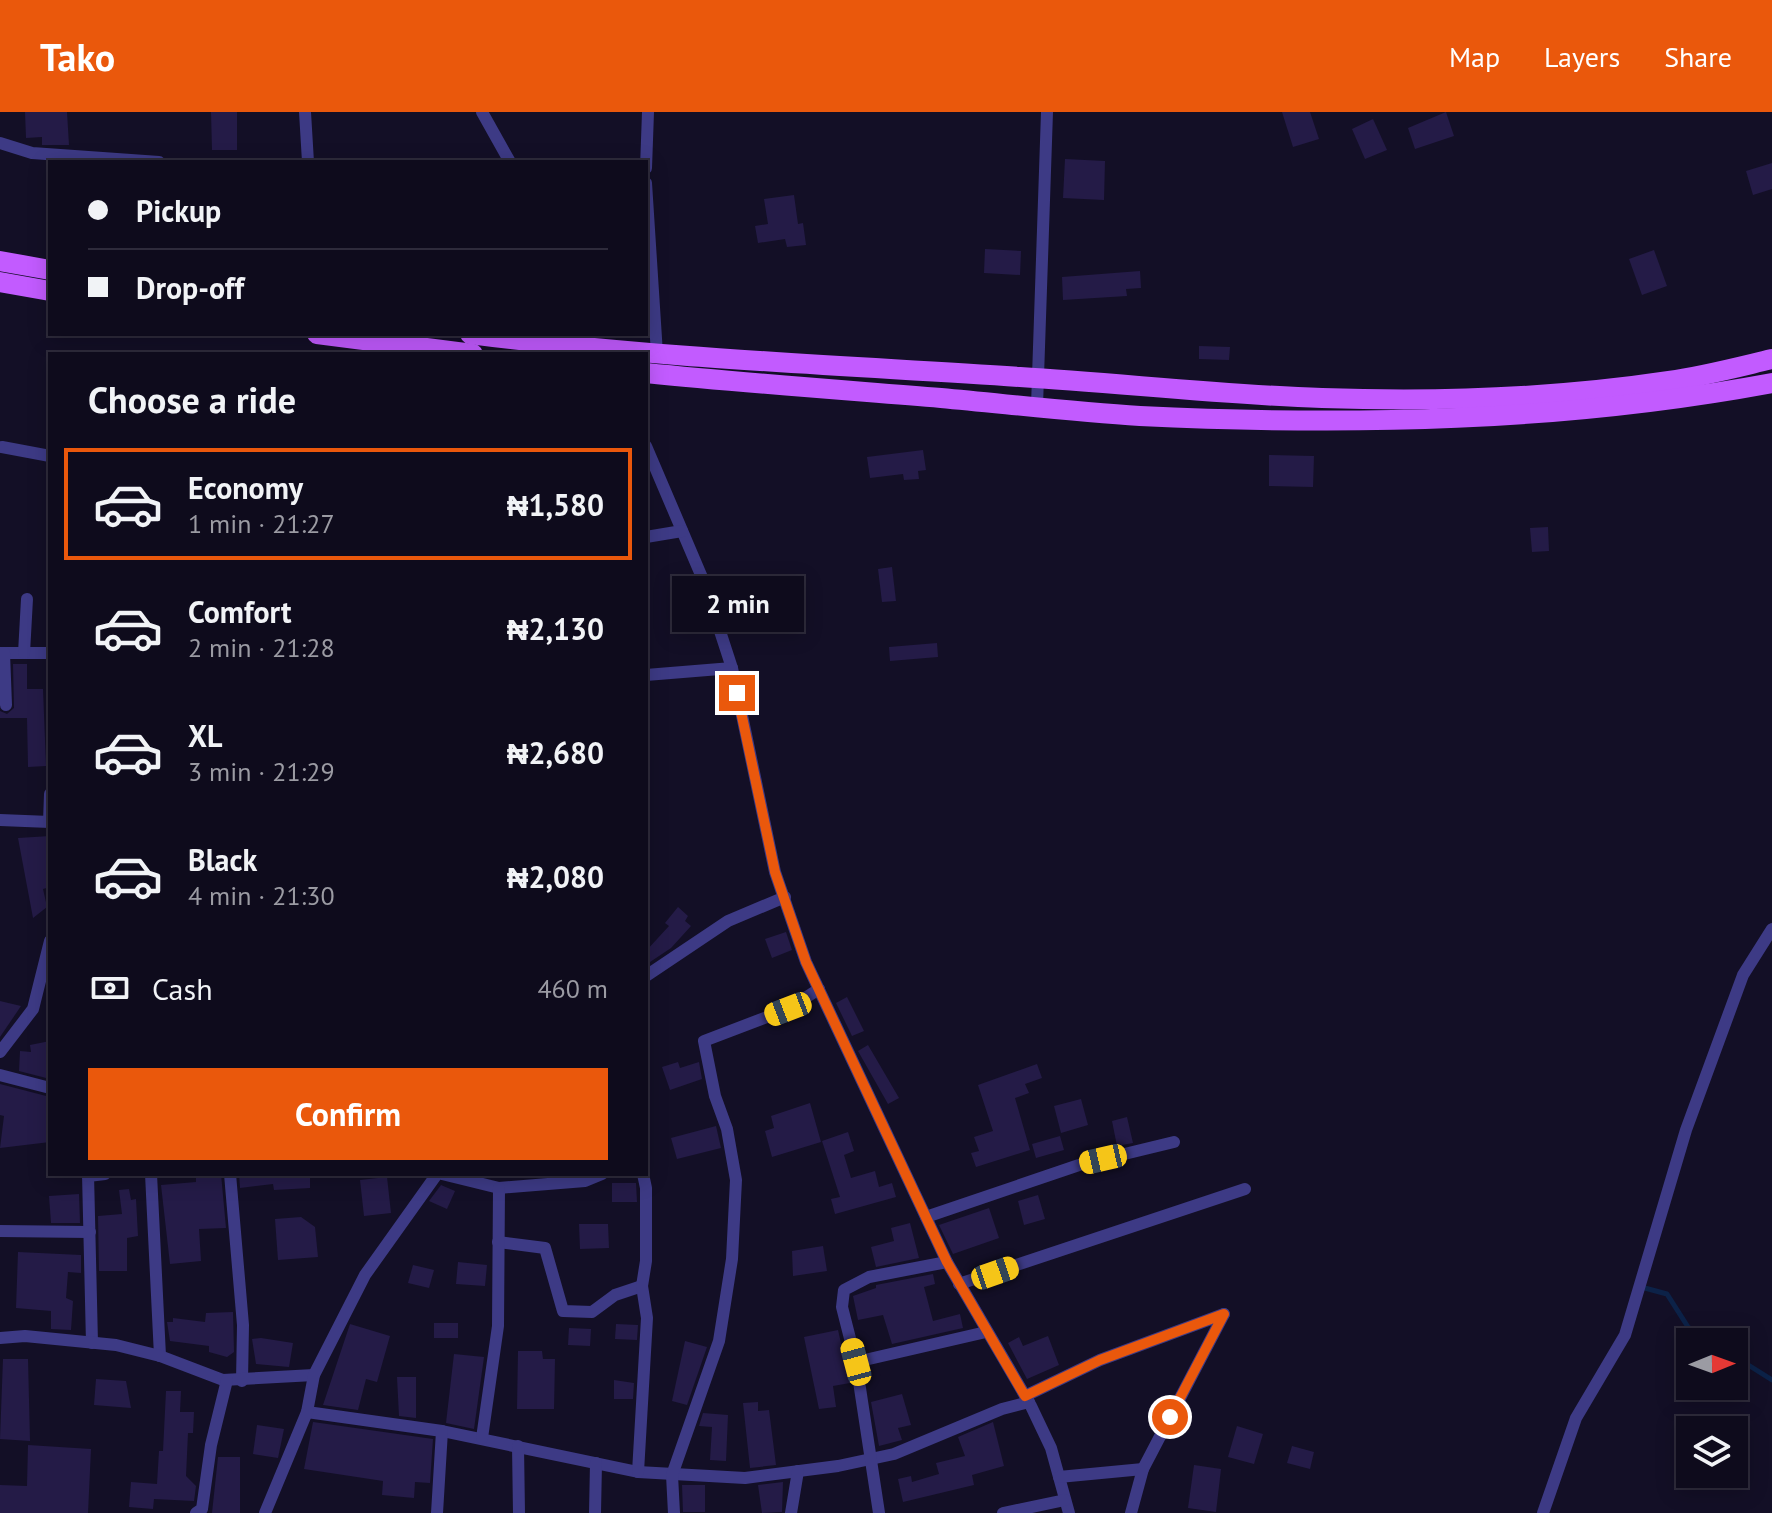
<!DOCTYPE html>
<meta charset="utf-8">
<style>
:root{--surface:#0e0b1c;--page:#1c1929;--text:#f1f3f6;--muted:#9b9ba3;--line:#2e2b3b;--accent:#ea580c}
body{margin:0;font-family:"PT Sans",sans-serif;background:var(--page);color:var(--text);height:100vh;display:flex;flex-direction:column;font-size:30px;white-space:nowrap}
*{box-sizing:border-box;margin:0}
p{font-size:26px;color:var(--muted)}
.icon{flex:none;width:44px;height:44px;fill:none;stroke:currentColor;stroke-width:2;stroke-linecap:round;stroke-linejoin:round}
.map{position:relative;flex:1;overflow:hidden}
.panel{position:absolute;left:48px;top:240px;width:600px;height:824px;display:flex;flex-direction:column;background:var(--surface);border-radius:0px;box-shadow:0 4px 20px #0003,0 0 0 2px var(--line)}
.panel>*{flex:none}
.guide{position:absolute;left:48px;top:48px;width:600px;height:176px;border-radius:0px;box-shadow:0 4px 20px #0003,0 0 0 2px var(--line);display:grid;align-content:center;height:176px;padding:0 40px;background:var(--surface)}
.needle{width:52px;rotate:89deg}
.fabs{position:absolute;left:1676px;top:1216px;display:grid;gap:16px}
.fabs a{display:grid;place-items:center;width:72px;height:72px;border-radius:0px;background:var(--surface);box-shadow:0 4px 20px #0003,0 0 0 2px var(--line);font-size:40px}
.end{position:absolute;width:36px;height:36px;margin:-18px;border:10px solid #ea580c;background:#fff;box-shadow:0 0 0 4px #fff}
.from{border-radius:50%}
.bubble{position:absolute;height:56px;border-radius:0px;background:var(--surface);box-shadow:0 4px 20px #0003,0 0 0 2px var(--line);font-size:26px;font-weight:700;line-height:56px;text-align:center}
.car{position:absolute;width:24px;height:48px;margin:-24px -12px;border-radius:10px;box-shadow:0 0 6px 2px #0007;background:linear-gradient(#f5c518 24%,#345 0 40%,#f5c518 0 76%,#345 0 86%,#f5c518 0)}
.guide b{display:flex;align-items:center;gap:28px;height:76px;font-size:30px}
.guide b+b{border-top:2px solid var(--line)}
.guide i{width:20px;height:20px;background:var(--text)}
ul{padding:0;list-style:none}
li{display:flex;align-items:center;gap:24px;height:112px;margin:0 16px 12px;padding:0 24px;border:4px solid transparent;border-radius:0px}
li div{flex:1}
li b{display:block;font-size:30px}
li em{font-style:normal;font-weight:700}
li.selected{border-color:var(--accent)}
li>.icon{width:72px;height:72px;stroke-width:1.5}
h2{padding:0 40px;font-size:36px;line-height:96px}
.pay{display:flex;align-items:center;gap:20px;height:88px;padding:0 40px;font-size:30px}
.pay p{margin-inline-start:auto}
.cta{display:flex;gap:16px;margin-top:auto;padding:16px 40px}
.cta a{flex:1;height:92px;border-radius:0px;background:var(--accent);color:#fff;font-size:32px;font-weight:700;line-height:92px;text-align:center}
header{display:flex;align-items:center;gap:48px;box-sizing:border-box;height:112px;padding:0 40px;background:var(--accent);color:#fff}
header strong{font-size:38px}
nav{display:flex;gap:44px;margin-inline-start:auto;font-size:28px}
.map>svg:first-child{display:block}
</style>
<header>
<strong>Tako</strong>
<nav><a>Map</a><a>Layers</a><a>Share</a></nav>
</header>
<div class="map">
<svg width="1772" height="1401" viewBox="0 0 1772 1401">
<rect width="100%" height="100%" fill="#130f26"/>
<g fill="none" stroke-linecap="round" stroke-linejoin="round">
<g stroke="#0c2248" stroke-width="5">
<polyline points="1641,1175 1667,1182 1688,1215 1707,1230"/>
<polyline points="1734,1244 1772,1268"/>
</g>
</g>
<g fill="#241b47">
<polygon points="25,0 67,0 69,33 42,33 42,25 26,26"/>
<polygon points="211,0 237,0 237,38 212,38"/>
<polygon points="1282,0 1310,0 1319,27 1293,35"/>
<polygon points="1446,0 1454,24 1415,37 1408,16"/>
<polygon points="1373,7 1387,38 1365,47 1352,17"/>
<polygon points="1065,47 1105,49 1104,88 1063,86"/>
<polygon points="1772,51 1772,77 1753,83 1746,59"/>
<polygon points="794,83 798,112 803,111 806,133 787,135 785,127 758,131 755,114 768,112 764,87"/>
<polygon points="985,137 1021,139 1020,163 984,161"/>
<polygon points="1654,138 1667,174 1642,183 1629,147"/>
<polygon points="1140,159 1141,176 1126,177 1127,184 1063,188 1062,165"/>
<polygon points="1199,234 1230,235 1229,248 1199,247"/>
<polygon points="923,338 926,358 918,359 919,367 904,368 903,362 870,366 867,345"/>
<polygon points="1269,343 1314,344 1313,375 1269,374"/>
<polygon points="1548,415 1549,439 1532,440 1530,416"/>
<polygon points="892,455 896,489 882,490 878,457"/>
<polygon points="937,531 938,545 890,549 889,535"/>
<polygon points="13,552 27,552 27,577 43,577 46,654 28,655 27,606 0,606 0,599 7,602 14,596"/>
<polygon points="50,724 50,775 43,777 47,795 33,806 18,726"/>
<polygon points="678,795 688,804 685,809 691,814 671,836 647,852 646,839 669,814 665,811"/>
<polygon points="786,820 792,838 772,846 765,827"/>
<polygon points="847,885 864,919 852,924 836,891"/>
<polygon points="0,889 21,894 0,925"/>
<polygon points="50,929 50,967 19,959 20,939 31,940 30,933"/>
<polygon points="868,933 899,986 888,992 858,939"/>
<polygon points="678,950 680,956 699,950 702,967 670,978 662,955"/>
<polygon points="1037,952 1042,966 1025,972 1029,981 1015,986 1030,1038 976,1055 971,1041 979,1039 974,1025 993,1019 978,973"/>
<polygon points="0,972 50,985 50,1030 0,1036 4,1004 0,1003"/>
<polygon points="1081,987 1088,1013 1061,1021 1054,994"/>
<polygon points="810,991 821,1030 772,1045 765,1019 774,1016 771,1004"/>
<polygon points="1127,1005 1133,1031 1117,1034 1112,1009"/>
<polygon points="716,1014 721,1036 677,1047 671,1026"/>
<polygon points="848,1020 854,1039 844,1043 851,1066 875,1059 879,1075 892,1071 896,1085 835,1102 831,1087 840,1085 822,1029"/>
<polygon points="1060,1024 1064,1038 1036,1046 1032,1032"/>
<polygon points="196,1062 221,1062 226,1116 199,1117 201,1149 170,1152 161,1073 196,1070"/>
<polygon points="239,1062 310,1062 310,1076 274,1078 273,1072 240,1076"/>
<polygon points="387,1065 391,1101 364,1104 360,1068"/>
<polygon points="612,1071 636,1071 637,1090 612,1090"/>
<polygon points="441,1073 455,1079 447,1097 429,1089"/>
<polygon points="129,1077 131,1088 136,1087 138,1124 127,1126 127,1159 99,1159 98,1104 122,1102 119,1078"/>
<polygon points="79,1082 80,1111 51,1111 49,1084"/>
<polygon points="1038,1083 1045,1107 1024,1113 1018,1089"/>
<polygon points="989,1096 999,1126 953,1142 939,1113"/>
<polygon points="301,1105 315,1115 318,1145 278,1148 275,1107"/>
<polygon points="910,1111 919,1146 876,1155 871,1135 894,1129 891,1116"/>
<polygon points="579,1112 608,1112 609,1136 580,1137"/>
<polygon points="823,1134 827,1159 793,1164 792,1139"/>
<polygon points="18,1140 81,1143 81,1161 68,1160 66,1186 73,1189 71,1218 51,1217 51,1199 16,1196"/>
<polygon points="458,1150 487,1153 485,1174 456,1172"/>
<polygon points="413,1153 434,1158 429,1176 408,1171"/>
<polygon points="933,1162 935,1172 924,1175 933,1209 960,1202 963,1216 892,1232 883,1203 858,1208 853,1184 876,1176 876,1173"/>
<polygon points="233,1200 234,1240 227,1245 209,1240 209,1234 170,1229 167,1210 173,1210 173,1206 205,1210 206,1201"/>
<rect x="434" y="1211" width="24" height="15"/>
<polygon points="350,1212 390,1224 377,1270 366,1267 358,1298 323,1293"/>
<polygon points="616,1212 638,1213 637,1228 615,1227"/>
<polygon points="569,1216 591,1217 590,1234 568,1233"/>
<polygon points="838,1218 850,1271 833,1274 836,1295 819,1297 804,1225"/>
<polygon points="1048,1224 1059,1253 1027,1267 1008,1231 1019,1225 1023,1234"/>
<polygon points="261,1226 293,1231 289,1255 256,1252 252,1227"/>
<polygon points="685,1229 707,1235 687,1293 672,1289"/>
<polygon points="518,1239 542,1239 543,1247 555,1247 554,1297 517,1297"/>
<polygon points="454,1242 484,1245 474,1317 446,1311"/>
<polygon points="3,1247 28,1247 30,1329 0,1327"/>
<polygon points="397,1265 416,1265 416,1306 399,1304"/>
<polygon points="96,1267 126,1269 131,1296 94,1293"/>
<polygon points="614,1268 634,1271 633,1287 614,1287"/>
<polygon points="166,1279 181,1279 180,1300 194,1300 193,1321 188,1321 186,1364 196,1374 194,1389 154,1387 153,1397 129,1395 131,1370 157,1372 159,1339 163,1339"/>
<polygon points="902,1282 911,1313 898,1316 902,1328 879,1334 871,1290"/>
<polygon points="758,1290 758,1299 769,1298 776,1353 750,1356 743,1291"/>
<polygon points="703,1301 728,1303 726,1349 710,1348 712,1315 699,1314"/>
<polygon points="313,1310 433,1327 430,1371 415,1370 414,1386 382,1383 383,1369 304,1357"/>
<polygon points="993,1310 1004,1354 972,1363 974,1373 903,1390 898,1367 911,1364 912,1370 939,1362 936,1351 965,1344 958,1325"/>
<polygon points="257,1313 284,1317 278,1346 253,1342"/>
<polygon points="1237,1314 1263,1322 1254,1352 1228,1345"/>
<polygon points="28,1333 91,1337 88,1401 0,1401 0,1373 27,1374"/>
<polygon points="1292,1334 1314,1340 1310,1357 1287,1351"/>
<polygon points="218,1345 240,1345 240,1401 212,1401"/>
<polygon points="1194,1353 1221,1357 1216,1400 1188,1396"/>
<polygon points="783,1370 782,1400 762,1401 758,1373"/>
<polygon points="682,1373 705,1373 705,1400 683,1400"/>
</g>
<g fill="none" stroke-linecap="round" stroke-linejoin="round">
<g stroke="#3d3a85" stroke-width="12">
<polyline points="305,0 308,50"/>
<polyline points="482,0 510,50"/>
<polyline points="0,31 32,41 159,50"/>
<polyline points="646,56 648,0"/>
<polyline points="646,71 657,242"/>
<polyline points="1037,294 1047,0"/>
<polyline points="646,334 704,470 732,556 775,760 806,850 947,1150 1031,1294 1051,1336 1069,1401"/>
<polyline points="2,335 50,344"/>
<polyline points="646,425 682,419"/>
<polyline points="0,541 50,541"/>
<polyline points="4,541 6,593"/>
<polyline points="24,541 27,487"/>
<polyline points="646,563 732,556"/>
<polyline points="0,708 50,710"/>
<polyline points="49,710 50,682"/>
<polyline points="646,864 728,809 785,785"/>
<polyline points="0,940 33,897 50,829"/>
<polyline points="0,963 50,976"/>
<polyline points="88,1062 92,1231"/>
<polyline points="151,1062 160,1244"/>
<polyline points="230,1062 243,1213 242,1269"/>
<polyline points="442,1062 499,1076 585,1069 602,1062"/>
<polyline points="88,1064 105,1062"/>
<polyline points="926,1105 1079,1053 1174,1030"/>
<polyline points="0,1119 90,1120"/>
<polyline points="498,1130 545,1136 563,1199 592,1200 615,1183 642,1174"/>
<polyline points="959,1172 1245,1077"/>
<polyline points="0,1226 25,1224 116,1233 160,1244 223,1268 314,1263"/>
<polyline points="856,1250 986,1220"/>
<polyline points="1025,1284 1100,1248 1224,1202"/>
<polyline points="307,1300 442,1319 638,1360 745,1366 838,1354 894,1342 1002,1297 1029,1290"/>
<polyline points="482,1326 498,1214 499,1076"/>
<polyline points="518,1334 519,1401"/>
<polyline points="638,1360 647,1206 642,1174 646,1149 646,1076 643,1062"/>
<polyline points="1059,1365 1143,1357"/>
<polyline points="196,1401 202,1397 211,1333 227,1268"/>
<polyline points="265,1401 307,1300 314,1263 365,1163 437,1062"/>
<polyline points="437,1401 442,1319"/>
<polyline points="595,1401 596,1351"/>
<polyline points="674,1401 672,1363 719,1229 732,1147 736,1068 727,1017 715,984 704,929 788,897 819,877"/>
<polyline points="791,1401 798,1359"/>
<polyline points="879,1401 856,1250 842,1195 844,1178 869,1165 947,1150"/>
<polyline points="1003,1401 1065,1388"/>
<polyline points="1131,1401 1143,1357 1224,1202"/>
<polyline points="1543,1401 1576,1306 1625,1223 1686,1018 1743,863 1772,817"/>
</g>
<g stroke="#c25bff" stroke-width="20">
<polyline points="0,149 50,158"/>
<polyline points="0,170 50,179"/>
<polyline points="317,222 473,242"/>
<path d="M470,222C653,246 837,253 1020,265C1121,271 1221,283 1322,286C1436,290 1556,286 1669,269C1704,264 1738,255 1772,247"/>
<path d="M646,261C744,271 843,278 941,286C1007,292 1074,300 1140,304C1351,314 1563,310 1772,271"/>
</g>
</g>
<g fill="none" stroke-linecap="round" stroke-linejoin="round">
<polyline stroke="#ea580c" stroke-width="10" points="737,581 775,760 806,850 947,1150 1025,1284 1100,1248 1224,1202 1170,1305"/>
</g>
</svg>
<div class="fabs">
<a><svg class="needle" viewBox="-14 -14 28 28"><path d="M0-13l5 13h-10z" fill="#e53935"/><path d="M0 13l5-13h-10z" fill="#9b9ba3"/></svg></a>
<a><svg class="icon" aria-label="layers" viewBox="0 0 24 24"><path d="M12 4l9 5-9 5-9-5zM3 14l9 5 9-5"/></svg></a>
</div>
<i class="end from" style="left:1170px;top:1305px"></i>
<i class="end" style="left:737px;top:581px"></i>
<div class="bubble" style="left:672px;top:464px;width:132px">2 min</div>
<i class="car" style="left:788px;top:897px;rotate:249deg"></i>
<i class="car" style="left:1103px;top:1047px;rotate:257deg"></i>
<i class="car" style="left:995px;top:1161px;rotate:71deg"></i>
<i class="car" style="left:856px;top:1250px;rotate:345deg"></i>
<div class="guide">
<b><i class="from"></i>Pickup</b>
<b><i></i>Drop-off</b>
</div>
<section class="panel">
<h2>Choose a ride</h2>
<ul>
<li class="selected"><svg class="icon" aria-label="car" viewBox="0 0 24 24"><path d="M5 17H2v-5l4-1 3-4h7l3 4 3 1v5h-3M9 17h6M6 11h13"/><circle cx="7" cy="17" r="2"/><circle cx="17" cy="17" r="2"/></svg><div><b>Economy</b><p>1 min · 21:27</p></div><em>₦1,580</em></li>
<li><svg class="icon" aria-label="car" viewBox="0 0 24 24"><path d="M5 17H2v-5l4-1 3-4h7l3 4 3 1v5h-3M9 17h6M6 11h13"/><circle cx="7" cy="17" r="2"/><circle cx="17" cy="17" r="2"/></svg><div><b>Comfort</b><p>2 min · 21:28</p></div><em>₦2,130</em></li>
<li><svg class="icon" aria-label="car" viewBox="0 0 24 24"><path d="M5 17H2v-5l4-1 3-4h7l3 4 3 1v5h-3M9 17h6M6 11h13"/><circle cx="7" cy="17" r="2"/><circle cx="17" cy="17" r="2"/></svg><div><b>XL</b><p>3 min · 21:29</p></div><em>₦2,680</em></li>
<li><svg class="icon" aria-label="car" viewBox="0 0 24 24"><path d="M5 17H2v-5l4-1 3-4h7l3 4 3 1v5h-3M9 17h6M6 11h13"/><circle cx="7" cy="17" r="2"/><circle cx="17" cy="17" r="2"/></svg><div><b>Black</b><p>4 min · 21:30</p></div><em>₦2,080</em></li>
</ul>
<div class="pay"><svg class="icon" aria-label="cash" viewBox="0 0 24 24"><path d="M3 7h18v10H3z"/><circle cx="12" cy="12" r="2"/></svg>Cash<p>460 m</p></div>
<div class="cta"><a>Confirm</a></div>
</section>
</div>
